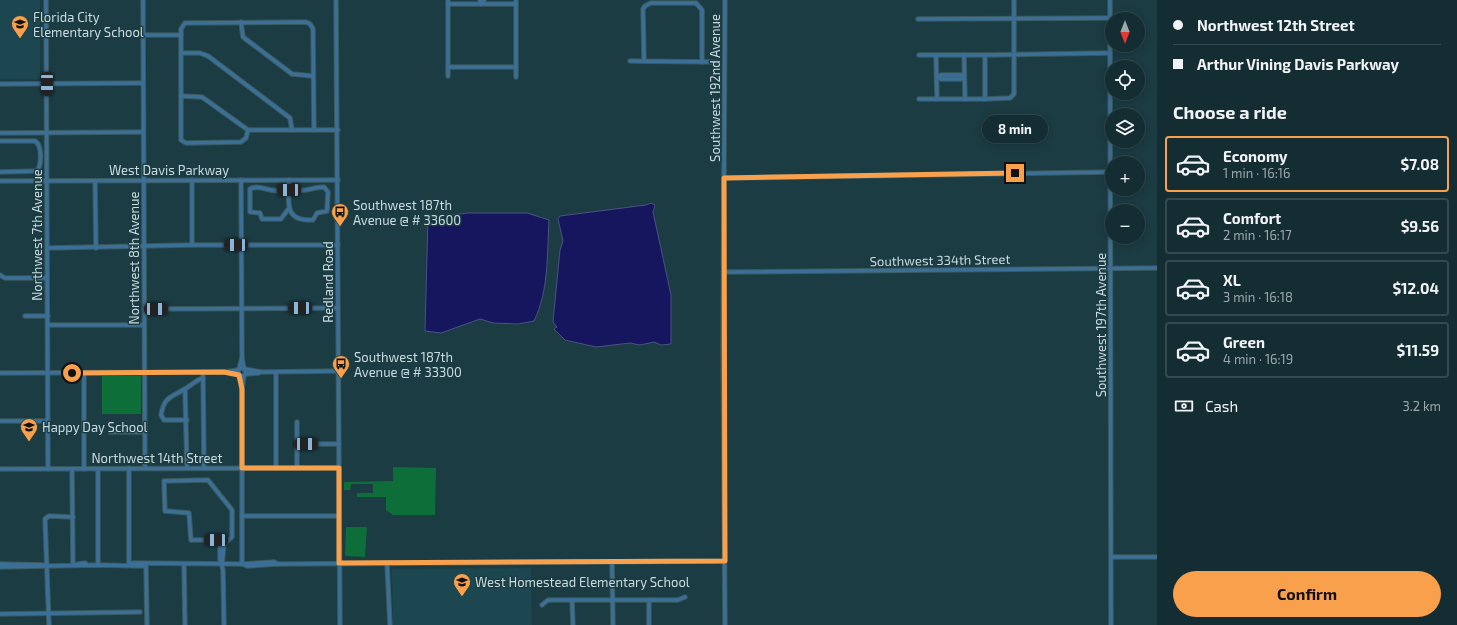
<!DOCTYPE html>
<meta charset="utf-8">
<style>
:root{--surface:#142d32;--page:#1d353a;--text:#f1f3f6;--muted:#9da8ac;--line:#33494d;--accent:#f8a04b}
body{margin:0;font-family:"Exo 2",sans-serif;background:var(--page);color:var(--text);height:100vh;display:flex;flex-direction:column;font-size:15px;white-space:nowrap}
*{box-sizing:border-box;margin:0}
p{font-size:13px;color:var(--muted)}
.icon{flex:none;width:22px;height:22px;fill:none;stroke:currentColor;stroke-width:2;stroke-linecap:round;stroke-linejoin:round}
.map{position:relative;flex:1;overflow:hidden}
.panel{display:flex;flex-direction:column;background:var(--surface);width:300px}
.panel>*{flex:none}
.banner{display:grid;align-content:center;height:88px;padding:0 16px;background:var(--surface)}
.needle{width:26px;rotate:180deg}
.controls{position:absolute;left:1105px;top:12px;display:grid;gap:8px}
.controls a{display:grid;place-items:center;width:40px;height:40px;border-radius:50%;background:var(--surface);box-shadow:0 2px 10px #0003,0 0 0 1px var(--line);font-size:20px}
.end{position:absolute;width:18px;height:18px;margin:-9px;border:5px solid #f8a04b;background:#111;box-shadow:0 0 0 2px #111}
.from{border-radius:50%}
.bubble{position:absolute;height:28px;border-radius:14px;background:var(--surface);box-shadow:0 2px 10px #0003,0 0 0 1px var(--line);font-size:13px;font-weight:700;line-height:28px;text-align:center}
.car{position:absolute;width:12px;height:24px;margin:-12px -6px;border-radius:5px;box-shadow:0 0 3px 1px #0007;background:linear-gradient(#222 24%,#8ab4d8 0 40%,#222 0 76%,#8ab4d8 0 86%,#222 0)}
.banner b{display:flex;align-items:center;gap:14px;height:38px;font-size:15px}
.banner b+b{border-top:1px solid var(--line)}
.banner i{width:10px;height:10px;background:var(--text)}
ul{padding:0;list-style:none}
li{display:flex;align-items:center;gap:12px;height:56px;margin:0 8px 6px;padding:0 8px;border:2px solid var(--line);border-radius:4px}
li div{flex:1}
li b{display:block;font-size:15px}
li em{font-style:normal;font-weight:700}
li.selected{border-color:var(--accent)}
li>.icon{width:36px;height:36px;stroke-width:1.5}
h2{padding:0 16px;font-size:18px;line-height:48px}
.pay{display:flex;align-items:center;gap:10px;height:44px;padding:0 16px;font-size:15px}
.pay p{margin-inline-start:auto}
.button{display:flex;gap:8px;margin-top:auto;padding:8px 16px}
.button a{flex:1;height:46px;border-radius:24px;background:var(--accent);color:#111;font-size:16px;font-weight:700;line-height:46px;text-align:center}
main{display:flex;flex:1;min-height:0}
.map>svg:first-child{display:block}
</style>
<main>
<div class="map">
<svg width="1157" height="625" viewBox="0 0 1157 625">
<rect width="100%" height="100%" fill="#1b3c43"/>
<g fill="#1c4750">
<rect x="0" y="0" width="40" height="79"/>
<polygon points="531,568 532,625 393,625 392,569"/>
</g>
<g fill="#0e6e39">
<rect x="102" y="376" width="39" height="38"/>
<polygon points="393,467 436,468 435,515 393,515 386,510 386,497 357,497 357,493 373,493 373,484 351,484 350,490 344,490 344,482 393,481"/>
<polygon points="346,527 367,527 365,557 345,556"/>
</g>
<g fill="#16165e" stroke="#4c5185">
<polygon points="651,203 655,205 653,212 671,295 671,344 661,345 654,342 640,345 630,343 596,347 565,340 554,329 557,327 553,322 560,250 563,241 558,219 560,216 646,205"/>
<path d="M468,213H527L549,220C547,254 549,290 534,321L518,324L493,323L480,319L441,333L425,331L428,218Z"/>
</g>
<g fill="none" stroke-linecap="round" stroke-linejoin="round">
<defs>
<g id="minor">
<polyline points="46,0 48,469"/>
<polyline points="143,0 145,468"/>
<polyline points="336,0 340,625"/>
<polyline points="448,0 448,76"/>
<polyline points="480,0 481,4 484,0"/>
<polyline points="725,0 723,347 725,625"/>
<polyline points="1110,0 1111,625"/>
<polyline points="448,4 516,4"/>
<polyline points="918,19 1110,18"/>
<polyline points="241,22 243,37 292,74 313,76"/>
<polyline points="143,35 181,35"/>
<polyline points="181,53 200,53 208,56 290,118 292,130"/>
<polyline points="919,55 985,55 985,99 919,99"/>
<polyline points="936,55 937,99"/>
<polyline points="964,55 965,99"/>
<polyline points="985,55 1110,53"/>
<polyline points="630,61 716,62"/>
<polyline points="644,61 643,9 645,6 651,3 696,3 702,10 702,62"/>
<polyline points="448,67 516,67"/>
<polyline points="516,77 516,0"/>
<polyline points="938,77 941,75 962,75 963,77"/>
<polyline points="939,77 941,79 961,79 964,77"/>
<polyline points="0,84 143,83"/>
<polyline points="181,96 202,97 248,130 338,130"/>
<polyline points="985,99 1010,98 1014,94 1014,0"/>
<polyline points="248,130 246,138 241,142 186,143 181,140 181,29 185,23 306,22 310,24 313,29 314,130"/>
<polyline points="0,133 143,132"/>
<path d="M0,141H35C42,145 42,164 37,171L0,172"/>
<polyline points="724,178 1111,172"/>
<polyline points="192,180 192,245"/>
<polyline points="241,180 242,358 244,369"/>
<path d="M289,180C289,203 283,221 313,220L317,213L327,211L328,192L324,187C317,187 312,189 306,190C296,191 281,192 271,190C264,189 257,185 250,189V212L260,213L262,219H281L289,208"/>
<polyline points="0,181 338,180"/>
<polyline points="95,181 96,248"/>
<polyline points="47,248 192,245 338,245"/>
<path d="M724,272C868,272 1012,269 1157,268"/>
<polyline points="0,275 5,278 47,278"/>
<polyline points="144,309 338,308"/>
<polyline points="25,316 48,316"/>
<polyline points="48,325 143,325"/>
<circle cx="242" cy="372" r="4"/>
<polyline points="239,369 242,358"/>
<polyline points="244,369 262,372 339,371"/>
<polyline points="203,372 204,467"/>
<polyline points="225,372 238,370"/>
<polyline points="276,372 276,467"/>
<polyline points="0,373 224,372 239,375"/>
<polyline points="84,373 84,469"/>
<polyline points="245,374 259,373"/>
<polyline points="239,375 242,389 242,564"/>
<polyline points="185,389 187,468"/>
<polyline points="242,389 244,375"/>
<path d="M187,420H164L161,415C164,397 171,397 185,389C192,385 196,380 203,378"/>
<polyline points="0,421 48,421"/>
<polyline points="297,422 297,468"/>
<polyline points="110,432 145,432"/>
<polyline points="306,444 339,444"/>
<polyline points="129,468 129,565"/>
<polyline points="0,469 339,468"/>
<polyline points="72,469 73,565"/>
<polyline points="98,469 98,565"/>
<polygon points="208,480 232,510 232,537 224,544 216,540 191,540 189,513 165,511 164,481"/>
<polyline points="242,516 339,516"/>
<polyline points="220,543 220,559 223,570 224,625"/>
<polyline points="1112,557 1157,557"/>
<polyline points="612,562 613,625"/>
<polyline points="387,563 390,625"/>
<polyline points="0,564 47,565"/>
<polyline points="184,564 185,625"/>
<polyline points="222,564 224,544"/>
<polyline points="243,564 274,562 278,564"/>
<polyline points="73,565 85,563 87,565"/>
<polyline points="129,565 133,563 242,564 247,566 278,564 725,561"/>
<polyline points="146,565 147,625"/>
<polyline points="0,567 98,565 142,566 146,565"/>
<polyline points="572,600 573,625"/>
<polyline points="542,605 548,600 678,600 685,597"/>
<polyline points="0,614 140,612"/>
<polyline points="49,625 45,519 49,516 73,517"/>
<polyline points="649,625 649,600"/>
</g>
</defs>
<use href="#minor" stroke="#3a595f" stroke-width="5.5"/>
<use href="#minor" stroke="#3c6f96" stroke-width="3.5"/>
</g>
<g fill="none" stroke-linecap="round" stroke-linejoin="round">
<polyline stroke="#f8a04b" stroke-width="5" points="72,373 224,372 239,375 242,389 242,468 339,468 339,563 725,561 724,178 1015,173"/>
</g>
<defs>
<symbol id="school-pin" viewBox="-11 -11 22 30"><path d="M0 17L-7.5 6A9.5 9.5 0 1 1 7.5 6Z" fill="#f8a04b" stroke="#1b3c43"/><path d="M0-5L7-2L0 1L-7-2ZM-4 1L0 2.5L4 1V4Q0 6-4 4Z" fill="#111"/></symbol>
<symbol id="bus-pin" viewBox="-11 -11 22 30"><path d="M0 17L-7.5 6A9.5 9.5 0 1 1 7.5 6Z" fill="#f8a04b" stroke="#1b3c43"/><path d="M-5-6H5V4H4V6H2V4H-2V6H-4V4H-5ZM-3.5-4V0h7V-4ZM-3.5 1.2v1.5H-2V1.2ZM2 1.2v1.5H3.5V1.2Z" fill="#111"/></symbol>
</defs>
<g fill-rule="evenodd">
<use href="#school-pin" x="10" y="14" width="20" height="27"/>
<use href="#bus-pin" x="330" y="202" width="20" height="27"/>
<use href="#bus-pin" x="331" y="354" width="20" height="27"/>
<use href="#school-pin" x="19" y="417" width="20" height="27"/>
<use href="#school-pin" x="452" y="572" width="20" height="27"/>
</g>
<g text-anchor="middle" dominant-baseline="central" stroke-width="3" stroke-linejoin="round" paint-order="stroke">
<g font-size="13" fill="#cadbe0" stroke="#1b3c43" text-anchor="start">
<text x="33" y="17">Florida City<tspan x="33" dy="15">Elementary School</tspan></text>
<text x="353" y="205">Southwest 187th<tspan x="353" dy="15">Avenue @ # 33600</tspan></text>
<text x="354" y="357">Southwest 187th<tspan x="354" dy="15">Avenue @ # 33300</tspan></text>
<text x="42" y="427">Happy Day School</text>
<text x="475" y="582">West Homestead Elementary School</text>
</g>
<g font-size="13" fill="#cadbe0" stroke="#1b3c43">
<text transform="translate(715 88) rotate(-90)">Southwest 192nd Avenue</text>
<text x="169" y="170">West Davis Parkway</text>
<text transform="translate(37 235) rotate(-90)">Northwest 7th Avenue</text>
<text transform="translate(134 258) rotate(-90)">Northwest 8th Avenue</text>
<text transform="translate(940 260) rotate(-1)">Southwest 334th Street</text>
<text transform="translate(328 282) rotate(-90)">Redland Road</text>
<text transform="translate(1101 325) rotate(-90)">Southwest 197th Avenue</text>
<text x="157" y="458">Northwest 14th Street</text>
</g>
</g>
</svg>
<div class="controls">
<a><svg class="needle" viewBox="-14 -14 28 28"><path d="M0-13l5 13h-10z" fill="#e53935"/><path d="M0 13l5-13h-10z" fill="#9da8ac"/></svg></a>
<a><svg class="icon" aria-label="locate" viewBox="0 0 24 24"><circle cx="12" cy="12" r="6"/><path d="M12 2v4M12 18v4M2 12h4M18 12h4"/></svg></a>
<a><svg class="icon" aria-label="layers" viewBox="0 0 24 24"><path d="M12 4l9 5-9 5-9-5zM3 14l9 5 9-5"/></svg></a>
<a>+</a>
<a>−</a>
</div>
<i class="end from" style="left:72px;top:373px"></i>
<i class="end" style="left:1015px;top:173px"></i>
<div class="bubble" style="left:982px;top:115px;width:66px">8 min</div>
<i class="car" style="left:47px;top:84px;rotate:180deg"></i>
<i class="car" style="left:289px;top:190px;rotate:269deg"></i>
<i class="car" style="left:236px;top:245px;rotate:270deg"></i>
<i class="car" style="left:300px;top:308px;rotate:270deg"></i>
<i class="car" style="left:156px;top:309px;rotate:90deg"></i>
<i class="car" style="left:306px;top:444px;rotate:89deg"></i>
<i class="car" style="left:216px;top:540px;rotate:271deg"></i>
</div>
<section class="panel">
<div class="banner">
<b><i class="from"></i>Northwest 12th Street</b>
<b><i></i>Arthur Vining Davis Parkway</b>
</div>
<h2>Choose a ride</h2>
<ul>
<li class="selected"><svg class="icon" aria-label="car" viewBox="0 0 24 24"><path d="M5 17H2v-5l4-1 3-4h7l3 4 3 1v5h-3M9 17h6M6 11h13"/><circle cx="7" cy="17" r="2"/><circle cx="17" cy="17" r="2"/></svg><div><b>Economy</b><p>1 min · 16:16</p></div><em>$7.08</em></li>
<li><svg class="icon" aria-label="car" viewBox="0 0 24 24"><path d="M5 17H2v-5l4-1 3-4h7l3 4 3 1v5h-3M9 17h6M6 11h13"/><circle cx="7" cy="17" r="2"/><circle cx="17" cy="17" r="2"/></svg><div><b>Comfort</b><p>2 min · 16:17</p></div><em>$9.56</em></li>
<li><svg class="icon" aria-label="car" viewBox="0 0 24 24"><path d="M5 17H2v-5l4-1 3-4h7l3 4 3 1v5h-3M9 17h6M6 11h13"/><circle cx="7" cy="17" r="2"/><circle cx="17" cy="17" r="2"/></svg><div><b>XL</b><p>3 min · 16:18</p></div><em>$12.04</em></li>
<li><svg class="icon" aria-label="car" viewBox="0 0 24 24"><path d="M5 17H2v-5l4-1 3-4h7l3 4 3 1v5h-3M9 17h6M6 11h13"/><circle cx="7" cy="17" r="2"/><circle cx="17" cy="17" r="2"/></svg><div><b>Green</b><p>4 min · 16:19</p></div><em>$11.59</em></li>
</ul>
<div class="pay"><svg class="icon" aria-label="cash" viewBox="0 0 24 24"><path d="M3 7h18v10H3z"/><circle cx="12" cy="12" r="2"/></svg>Cash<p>3.2 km</p></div>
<div class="button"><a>Confirm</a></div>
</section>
</main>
